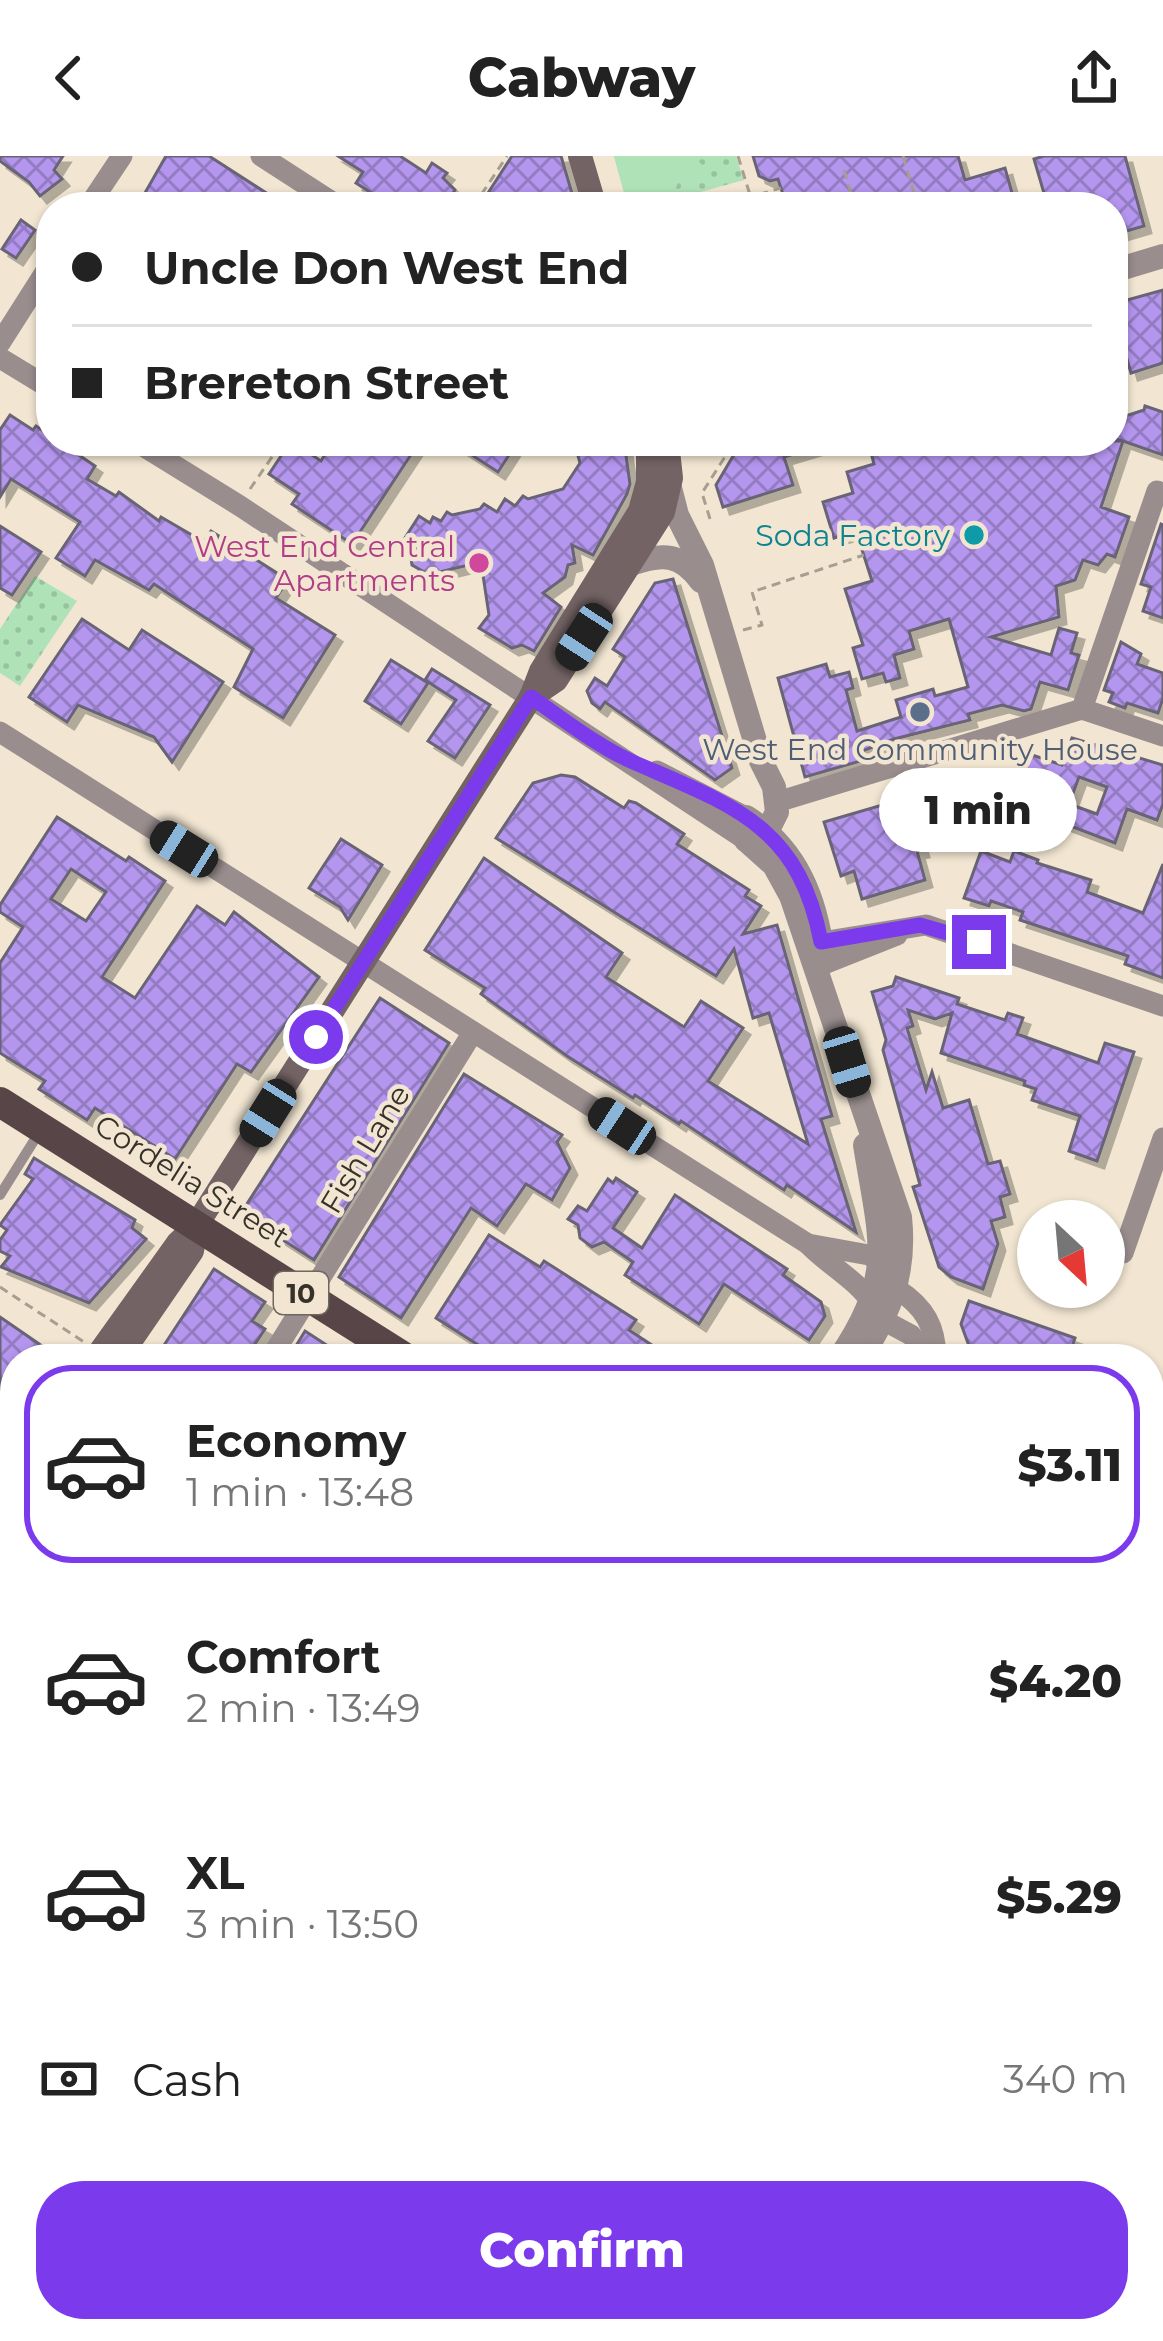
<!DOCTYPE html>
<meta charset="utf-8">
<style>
:root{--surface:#fff;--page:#f6f6f6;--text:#222;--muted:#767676;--line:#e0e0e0;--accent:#7c3aed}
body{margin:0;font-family:Montserrat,sans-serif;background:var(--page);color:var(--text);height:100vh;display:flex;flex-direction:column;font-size:45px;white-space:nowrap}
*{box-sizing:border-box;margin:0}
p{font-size:39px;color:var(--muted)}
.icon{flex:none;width:66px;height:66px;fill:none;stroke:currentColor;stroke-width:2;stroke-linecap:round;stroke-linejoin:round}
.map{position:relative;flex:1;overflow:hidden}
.drawer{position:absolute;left:0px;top:1188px;width:1164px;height:999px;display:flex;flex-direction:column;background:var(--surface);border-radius:48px 48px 0 0;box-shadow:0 3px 9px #0004}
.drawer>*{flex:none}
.top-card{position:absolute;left:36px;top:36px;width:1092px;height:264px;border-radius:48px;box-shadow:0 3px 9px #0004;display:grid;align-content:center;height:264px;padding:0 36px;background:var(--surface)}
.needle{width:78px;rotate:154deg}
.fabs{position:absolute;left:1017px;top:1044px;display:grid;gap:24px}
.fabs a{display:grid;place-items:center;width:108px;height:108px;border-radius:50%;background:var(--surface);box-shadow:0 3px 9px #0004;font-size:60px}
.end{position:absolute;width:54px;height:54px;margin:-27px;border:15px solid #7c3aed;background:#fff;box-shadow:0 0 0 6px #fff}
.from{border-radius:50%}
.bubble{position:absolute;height:84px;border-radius:42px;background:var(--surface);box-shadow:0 3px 9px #0004;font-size:39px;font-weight:800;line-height:84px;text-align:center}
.car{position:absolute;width:36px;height:72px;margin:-36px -18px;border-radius:15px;box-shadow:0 0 9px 3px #0007;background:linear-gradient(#222 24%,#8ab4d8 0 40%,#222 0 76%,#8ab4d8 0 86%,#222 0)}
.top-card b{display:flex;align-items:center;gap:42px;height:114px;font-size:45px}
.top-card b+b{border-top:3px solid var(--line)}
.top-card i{width:30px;height:30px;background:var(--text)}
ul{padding:21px 0 0;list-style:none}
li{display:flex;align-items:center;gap:36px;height:198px;margin:0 24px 18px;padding:0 12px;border:6px solid transparent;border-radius:48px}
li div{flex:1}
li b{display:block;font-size:45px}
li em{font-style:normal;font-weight:800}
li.on{border-color:var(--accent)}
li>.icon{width:108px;height:108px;stroke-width:1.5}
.pay{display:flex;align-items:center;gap:30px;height:132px;padding:0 36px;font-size:45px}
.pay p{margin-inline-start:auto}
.primary-button{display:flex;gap:24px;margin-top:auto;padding:24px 36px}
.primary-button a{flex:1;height:138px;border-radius:48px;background:var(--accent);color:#fff;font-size:48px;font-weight:800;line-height:138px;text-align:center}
header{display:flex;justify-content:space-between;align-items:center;height:156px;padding:0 36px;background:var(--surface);font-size:54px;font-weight:800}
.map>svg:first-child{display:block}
</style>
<header><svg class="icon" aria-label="back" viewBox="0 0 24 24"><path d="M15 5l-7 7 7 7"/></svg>Cabway<svg class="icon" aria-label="share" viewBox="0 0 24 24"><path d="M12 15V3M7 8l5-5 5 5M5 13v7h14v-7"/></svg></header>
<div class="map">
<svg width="1163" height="2185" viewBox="0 0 1163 2185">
<defs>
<pattern id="grass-dots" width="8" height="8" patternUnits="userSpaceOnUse" patternTransform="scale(3)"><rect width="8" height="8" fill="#b0e2b8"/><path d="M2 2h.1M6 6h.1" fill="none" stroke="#98c29e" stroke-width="1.8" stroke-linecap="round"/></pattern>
<pattern id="building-cross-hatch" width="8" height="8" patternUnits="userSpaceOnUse" patternTransform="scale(3)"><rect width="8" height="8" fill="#b596ef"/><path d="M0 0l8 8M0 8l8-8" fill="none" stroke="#947bc2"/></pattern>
<filter id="shadow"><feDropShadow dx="7" dy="7" stdDeviation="0" flood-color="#0004"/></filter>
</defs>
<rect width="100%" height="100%" fill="#f2e6d2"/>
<g fill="url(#grass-dots)">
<polygon points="614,0 736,0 744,24 646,51 628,51"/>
<polygon points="35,420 77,445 20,530 0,517 0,473"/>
<polygon points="288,2172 356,2172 376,2185 294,2185"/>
</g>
<polygon fill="#b0e2b8" points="614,0 691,0 710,15 698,23 680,22 672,41 654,39 645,48 637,45 628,51"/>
<g fill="url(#building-cross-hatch)" stroke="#696376" stroke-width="3" fill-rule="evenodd" filter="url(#shadow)">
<polygon points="0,0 63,0 54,14 62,23 40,40 29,26 0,5"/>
<polygon points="166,0 209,0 288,51 137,51"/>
<polygon points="338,0 400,0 426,17 432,7 447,17 443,22 455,34 444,51 393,51 356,27 363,16"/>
<polygon points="512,0 561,0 576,51 479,51"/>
<polygon points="753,0 958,0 965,24 1005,12 1016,51 787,51 778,23 770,25 759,20"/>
<polygon points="1044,0 1125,0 1144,70 1113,79 1113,51 1048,51 1034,3"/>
<polygon points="21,64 35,74 16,102 2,93"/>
<polygon points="1163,134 1163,207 1131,217 1125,196 1113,200 1113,148"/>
<polygon points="1145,250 1163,256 1163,299 1123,285 1101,351 1129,361 1115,401 1107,398 1098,409 1083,404 1075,424 1056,430 1059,461 991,481 1051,499 1059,472 1077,477 1071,497 1079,499 1068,534 1040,526 1031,553 1024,555 1002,549 968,558 970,564 894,583 862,595 864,604 805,621 778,522 826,508 830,521 849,516 853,532 846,534 857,575 901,561 896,544 933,533 935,540 968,531 949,463 909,475 914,493 894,499 900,522 886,526 883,517 862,523 853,492 863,489 845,433 872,425 856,375 834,382 823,346 853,337 847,316 874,308 868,285 1007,285 1008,296 1043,285 1123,285 1113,282 1113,264 1144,254"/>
<polygon points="10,259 33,274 36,270 51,280 51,285 58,285 95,310 87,323 116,340 119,336 159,365 161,361 204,386 211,375 288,424 276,442 335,479 283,562 234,531 253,493 154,428 149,434 95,404 85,420 56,402 80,366 11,323 0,341 0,274"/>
<polygon points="291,285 321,305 333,285 420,285 352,388 292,348 299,338 269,318"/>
<polygon points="450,285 518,285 498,316"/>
<polygon points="574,285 624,285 630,328 627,338 593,399 572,389 575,407 568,409 565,421 543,437 561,451 534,495 522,489 512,492 479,472 489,459 481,406 435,417 433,421 412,409 409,387 401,388 419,360 430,367 433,361 441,365 447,356 452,359 480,353 484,348 497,356 505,343 515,350 523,340 528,343 563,333 580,307"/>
<polygon points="742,285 825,285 825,289 784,301 793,329 723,351 716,329"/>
<polygon points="1161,368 1163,369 1163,462 1143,455 1151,431 1141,428"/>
<polygon points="0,370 41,396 12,439 0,432"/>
<polygon points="673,423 732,612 715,624 605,546 600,553 592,547 587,535 595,522 607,530 625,501 613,493 655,427"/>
<polygon points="82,463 129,494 142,474 223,526 172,606 154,581 78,549 67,566 29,541"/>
<polygon points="1121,486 1141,498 1137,508 1163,517 1163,542 1158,557 1127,547 1125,552 1109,546 1113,537 1104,534"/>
<polygon points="391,504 428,527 401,568 365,545"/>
<polygon points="432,513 490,549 455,602 428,585 456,544 425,524"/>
<path d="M1072,582L1163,609V648L1157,664L1127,653L1115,687L1060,666L1058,670L1040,663L1044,653L1003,638L1008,625L1018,628L1029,598L1062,609ZM1079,621L1107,631L1097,658L1069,648Z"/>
<polygon points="984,618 992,643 980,639 987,664 963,671 950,628"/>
<polygon points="561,619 575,621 624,652 629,645 636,647 684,678 677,688 749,734 745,740 761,750 743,778 777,769 832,960 821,963 856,1076 787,1029 784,1034 681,965 679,968 635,939 633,942 567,900 481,838 485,832 425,794 484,702 622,797 606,821 684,871 701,845 743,872 708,925 808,988 769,857 753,862 734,793 716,820 496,682 533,627"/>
<polygon points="906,642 922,694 917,695 925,724 862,743 854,715 841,720 824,666"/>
<path d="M57,661L126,705L129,701L165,725L102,821L135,842L197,750L225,769L234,756L319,821L251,916L237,908L175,1003L95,952L87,964L39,933L45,925L0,897V807L23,771L0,756V749ZM71,713L106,736L86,765L51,743Z"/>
<polygon points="341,683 382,709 348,764 340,751 309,732"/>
<polygon points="981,695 1010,706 1014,695 1038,704 1037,707 1091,724 1087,736 1143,757 1163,708 1163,822 1125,808 1128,800 1020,764 1023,756 991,745 989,750 964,742"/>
<polygon points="896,821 959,842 957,848 1005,864 1008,857 1023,862 1017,878 1098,907 1105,887 1134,896 1097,1005 1069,995 1080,960 1032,944 1036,933 1024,929 1025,925 941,897 952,857 935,863 908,854 913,870 907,872 926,934 932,916 943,952 969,944 988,1008 1000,1005 1010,1038 1000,1041 1005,1061 991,1065 998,1088 983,1133 951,1121 939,1111 913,1031 920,1029 883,894 886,884 872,836 893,830"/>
<polygon points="380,842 449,887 314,1104 241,1057"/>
<polygon points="464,918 562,979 557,986 570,1012 552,1044 526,1028 497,1070 471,1052 401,1162 339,1121"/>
<polygon points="34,1002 135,1064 132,1072 146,1083 89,1147 1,1111 10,1100 0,1095 0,1084 7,1074 0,1069 33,1023 25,1018"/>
<polygon points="616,1022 637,1036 613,1072 642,1092 675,1039 787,1113 783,1119 821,1146 825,1160 809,1184 724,1128 699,1168 625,1119 633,1106 604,1086 592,1091 580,1082 578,1069 568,1063 578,1050 587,1055 608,1023 613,1027"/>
<polygon points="489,1079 540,1111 544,1105 636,1164 629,1174 673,1203 480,1203 486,1194 436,1162"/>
<polygon points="214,1113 265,1146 252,1165 265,1173 245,1203 155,1203"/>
<polygon points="969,1145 1075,1182 1068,1203 987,1203 972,1198 961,1168"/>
<polygon points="0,1161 61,1203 15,1203 15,1273 0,1269"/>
<polygon points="305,1175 348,1203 288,1203"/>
<polygon points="15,1429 15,1581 0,1592 0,1452"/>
<polygon points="0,1718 15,1728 15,1796 0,1804"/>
<polygon points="0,1891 15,1901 15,1998 0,1988"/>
<polygon points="0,2086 15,2097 15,2185 0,2185"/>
</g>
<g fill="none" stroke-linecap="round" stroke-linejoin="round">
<g stroke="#a79e8f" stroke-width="3" stroke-dasharray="9 6" stroke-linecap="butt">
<polyline points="738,0 750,39"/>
<polyline points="903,0 918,51"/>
<polyline points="844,14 855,51"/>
<polyline points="768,38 772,51"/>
<polyline points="473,51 507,0"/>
<polyline points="716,51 781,32"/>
<polyline points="250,333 283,285"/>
<polyline points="710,363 702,337 735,285"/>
<polyline points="743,474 762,469 752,436 864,399"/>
<polyline points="0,1131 84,1186"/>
<polyline points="0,1423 15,1401"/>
<polyline points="1149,1999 1163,2005"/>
<polyline points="1149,2066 1163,2072"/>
</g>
<g stroke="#998d8e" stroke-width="10">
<polyline points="0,1039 40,975"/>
<polyline points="1149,1922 1163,1963"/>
<polyline points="449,2172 470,2185"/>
</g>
<g stroke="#998d8e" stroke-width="21">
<polyline points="261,0 340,51"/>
<polyline points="88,51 122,0"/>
<polyline points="0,187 51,107"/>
<polyline points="0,202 51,233"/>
<polyline points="135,285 240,350 746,684"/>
<polyline points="1082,553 1157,335"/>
<path d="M0,576L808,1088C828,1109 856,1123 872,1147"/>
<polyline points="657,615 746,661"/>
<polyline points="777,646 1082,553 1163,580"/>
<polyline points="821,786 926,769 1163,850"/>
<polyline points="824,808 897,779"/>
<polyline points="808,1088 869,1099 880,1105"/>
<polyline points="1123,1097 1163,982"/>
<path d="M897,1133C925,1151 936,1171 936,1203"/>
<polyline points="883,1164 911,1179 931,1203"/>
<polyline points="270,1203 473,876"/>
<polyline points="0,1372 15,1349"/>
<polyline points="0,1619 15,1596"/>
<polyline points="0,1682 15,1693"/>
<polyline points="756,2172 776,2185"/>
</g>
<g stroke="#998d8e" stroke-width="24">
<polyline points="1113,115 1163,100"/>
<polyline points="670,332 677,359 702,409 761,605 774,631 777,656 767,676 746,684"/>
<path d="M631,408C662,397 681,397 701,425"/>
<path d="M746,661C797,693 816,743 823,800"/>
<path d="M746,684L774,709L791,740L900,1061C906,1118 890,1156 860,1203"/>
<path d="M839,1203C897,1117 880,1084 865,989"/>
<polyline points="1149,1851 1163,1808"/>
<polyline points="1149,1914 1163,1882"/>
<polyline points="0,2042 15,2051"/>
<polyline points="163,2172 181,2185"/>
<polyline points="225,2172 246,2185"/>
<polyline points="966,2185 974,2172"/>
</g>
<g stroke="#736364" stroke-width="24">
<polyline points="580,0 595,51"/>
<polyline points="531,541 556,524 663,356 671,322 667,285"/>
<polyline points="95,1203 178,1087 196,1070 531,541 541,515 640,355 648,326 648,285"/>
<polyline points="118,1203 192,1095 195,1078"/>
<polyline points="1149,1643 1163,1648"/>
<polyline points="1149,2035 1163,2041"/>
</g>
<g stroke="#574547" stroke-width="30">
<polyline points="0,946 407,1203"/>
<polyline points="0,1315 15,1324"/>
<polyline points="267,2172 272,2185"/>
<polyline points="211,2185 219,2172"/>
</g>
<defs>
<g id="rail">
<polyline points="0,1840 15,1849"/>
<polyline points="0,1865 15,1871"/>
<polyline points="1149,2109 1163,2121"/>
</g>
</defs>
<use href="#rail" stroke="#827a6d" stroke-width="10"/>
<use href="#rail" stroke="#f2e6d2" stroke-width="6" stroke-dasharray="18" stroke-linecap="butt"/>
</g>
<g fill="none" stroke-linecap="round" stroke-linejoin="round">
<path stroke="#7c3aed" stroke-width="15" d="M316,881L531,541C563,563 597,590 633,606C732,649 799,669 821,786L920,769L979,786"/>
</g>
<circle fill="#0f9aa8" stroke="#f2e6d2" stroke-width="4.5" cx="974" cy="379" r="12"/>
<circle fill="#d1479c" stroke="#f2e6d2" stroke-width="4.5" cx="479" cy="407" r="12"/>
<circle fill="#5c6f8a" stroke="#f2e6d2" stroke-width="4.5" cx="920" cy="556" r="12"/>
<g text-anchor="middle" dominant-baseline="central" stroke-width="9" stroke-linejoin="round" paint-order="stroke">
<rect fill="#f2e6d2" stroke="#6e675c" stroke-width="3" x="274" y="1116" width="54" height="42" rx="9"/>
<g font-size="27" font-weight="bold" fill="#363129">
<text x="301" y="1137">10</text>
</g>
<g font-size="30" fill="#0d838f" stroke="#f2e6d2" text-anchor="end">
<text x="950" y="379">Soda Factory</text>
</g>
<g font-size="30" fill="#b23c85" stroke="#f2e6d2" text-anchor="end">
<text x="455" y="390">West End Central<tspan x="455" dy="34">Apartments</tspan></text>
</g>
<g font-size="30" fill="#4e5e75" stroke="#f2e6d2">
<text x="920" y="593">West End Community House</text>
</g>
<g font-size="30" fill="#363129" stroke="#f2e6d2">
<text transform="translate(365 993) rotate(-59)">Fish Lane</text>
<text transform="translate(192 1025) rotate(32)">Cordelia Street</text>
</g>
</g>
</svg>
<div class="fabs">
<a><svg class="needle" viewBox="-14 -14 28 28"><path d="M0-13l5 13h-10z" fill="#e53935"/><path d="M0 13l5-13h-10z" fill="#767676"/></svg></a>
</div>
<i class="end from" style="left:316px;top:881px"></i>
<i class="end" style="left:979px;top:786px"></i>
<div class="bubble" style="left:879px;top:612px;width:198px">1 min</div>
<i class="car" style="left:584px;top:481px;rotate:213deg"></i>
<i class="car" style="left:184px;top:693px;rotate:302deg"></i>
<i class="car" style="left:847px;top:906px;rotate:163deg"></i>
<i class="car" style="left:268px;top:957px;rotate:212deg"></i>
<i class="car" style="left:622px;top:970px;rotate:303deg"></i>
<div class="top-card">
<b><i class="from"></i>Uncle Don West End</b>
<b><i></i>Brereton Street</b>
</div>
<section class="drawer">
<ul>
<li class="on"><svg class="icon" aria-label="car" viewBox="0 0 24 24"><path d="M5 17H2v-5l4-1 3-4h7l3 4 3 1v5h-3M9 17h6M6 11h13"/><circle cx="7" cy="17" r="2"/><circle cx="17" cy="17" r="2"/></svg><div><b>Economy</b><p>1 min · 13:48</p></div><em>$3.11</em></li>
<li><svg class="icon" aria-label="car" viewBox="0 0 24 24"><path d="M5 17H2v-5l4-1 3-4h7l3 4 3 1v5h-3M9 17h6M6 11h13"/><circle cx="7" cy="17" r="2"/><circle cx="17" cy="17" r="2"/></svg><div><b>Comfort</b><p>2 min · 13:49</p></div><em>$4.20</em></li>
<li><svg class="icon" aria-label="car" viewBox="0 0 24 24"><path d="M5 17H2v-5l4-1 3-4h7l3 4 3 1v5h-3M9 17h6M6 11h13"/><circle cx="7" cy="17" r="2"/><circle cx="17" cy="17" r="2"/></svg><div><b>XL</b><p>3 min · 13:50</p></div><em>$5.29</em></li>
</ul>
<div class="pay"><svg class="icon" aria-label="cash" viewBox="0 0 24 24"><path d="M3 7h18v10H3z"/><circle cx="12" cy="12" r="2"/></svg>Cash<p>340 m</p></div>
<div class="primary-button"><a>Confirm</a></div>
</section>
</div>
